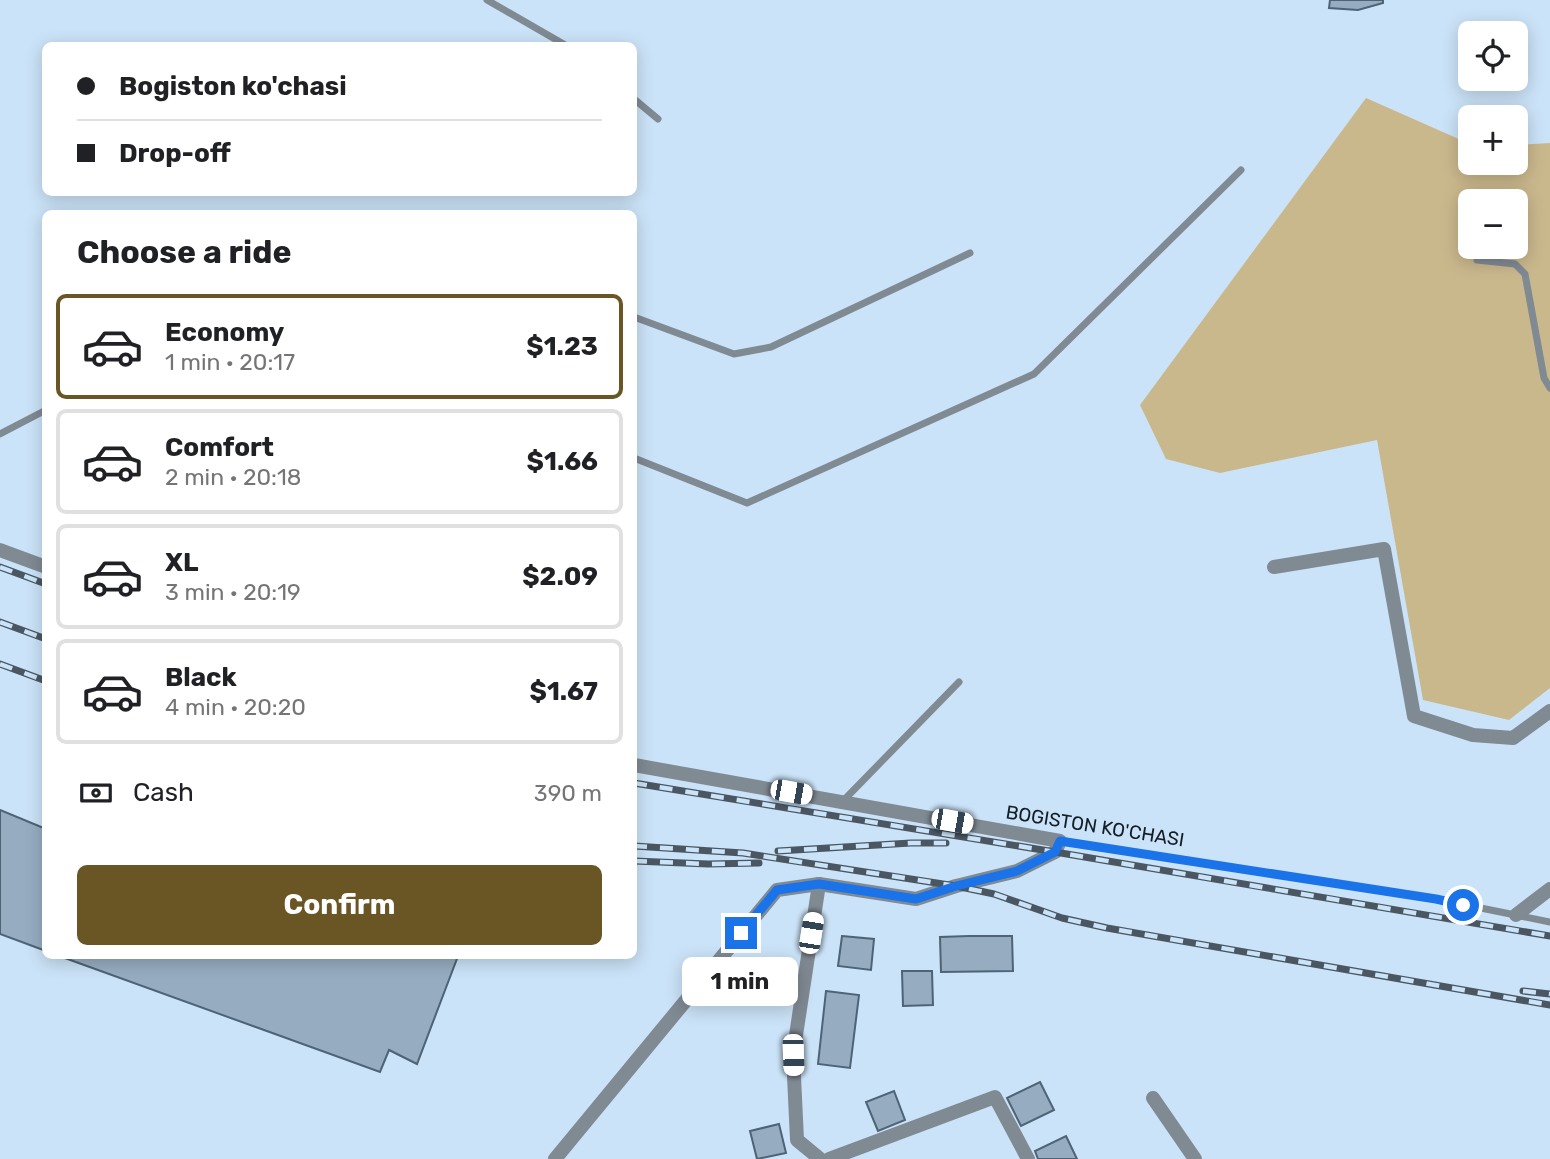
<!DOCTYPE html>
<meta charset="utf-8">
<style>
:root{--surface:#fff;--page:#f6f6f6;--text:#202124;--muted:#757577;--line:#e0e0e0;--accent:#695624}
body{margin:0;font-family:Rubik,sans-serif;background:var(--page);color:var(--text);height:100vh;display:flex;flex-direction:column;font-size:26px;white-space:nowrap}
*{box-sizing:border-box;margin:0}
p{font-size:23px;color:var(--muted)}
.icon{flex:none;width:38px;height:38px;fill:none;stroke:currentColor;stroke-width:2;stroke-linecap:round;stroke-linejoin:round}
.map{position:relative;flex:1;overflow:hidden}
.side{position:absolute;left:42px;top:210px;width:595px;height:749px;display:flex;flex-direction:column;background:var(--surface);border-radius:10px;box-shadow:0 4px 18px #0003}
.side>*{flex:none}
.guide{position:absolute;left:42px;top:42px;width:595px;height:154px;border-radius:10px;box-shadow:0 4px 18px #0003;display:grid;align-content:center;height:154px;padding:0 35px;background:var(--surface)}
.controls{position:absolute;left:1458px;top:21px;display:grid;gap:14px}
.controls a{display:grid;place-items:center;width:70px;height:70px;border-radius:10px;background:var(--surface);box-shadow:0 4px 18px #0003;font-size:35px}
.end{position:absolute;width:32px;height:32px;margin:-16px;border:9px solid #1a73e8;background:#fff;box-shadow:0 0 0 4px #fff}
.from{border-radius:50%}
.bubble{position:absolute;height:49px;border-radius:10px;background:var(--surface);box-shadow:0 4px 18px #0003;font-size:23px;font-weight:700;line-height:49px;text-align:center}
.car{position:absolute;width:21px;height:42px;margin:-21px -10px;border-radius:9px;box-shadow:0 0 5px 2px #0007;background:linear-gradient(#fff 24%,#345 0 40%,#fff 0 76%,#345 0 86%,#fff 0)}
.guide b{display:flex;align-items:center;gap:24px;height:66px;font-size:26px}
.guide b+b{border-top:2px solid var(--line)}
.guide i{width:18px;height:18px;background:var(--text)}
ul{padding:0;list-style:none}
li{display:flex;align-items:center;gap:21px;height:105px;margin:0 14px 10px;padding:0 21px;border:4px solid var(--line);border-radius:10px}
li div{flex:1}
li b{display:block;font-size:26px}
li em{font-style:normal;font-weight:700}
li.selected{border-color:var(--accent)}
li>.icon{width:63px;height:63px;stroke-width:1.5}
h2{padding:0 35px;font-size:32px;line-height:84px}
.pay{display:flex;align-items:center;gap:18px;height:77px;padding:0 35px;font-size:26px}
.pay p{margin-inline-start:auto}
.primary-button{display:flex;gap:14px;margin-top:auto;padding:14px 35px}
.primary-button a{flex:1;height:80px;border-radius:10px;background:var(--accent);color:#fff;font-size:28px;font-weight:700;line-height:80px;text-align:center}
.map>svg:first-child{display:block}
</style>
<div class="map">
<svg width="1550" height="1159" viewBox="0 0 1550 1159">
<rect width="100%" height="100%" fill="#cbe3f8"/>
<path fill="#cab88d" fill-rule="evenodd" d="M1366,98L1470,144V163H1516V145L1550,143V688L1509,720L1423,700L1377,440L1220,473L1166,459L1140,405ZM1470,201H1516V247H1470Z"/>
<g fill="#96adc1" stroke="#4e6375" stroke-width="2">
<polygon points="1330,0 1383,0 1383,3 1358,10 1329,8"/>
<polygon points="0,810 46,829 46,951 0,934"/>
<polygon points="842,936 874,939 871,970 838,966"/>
<polygon points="969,936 1012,936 1013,971 941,972 940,937"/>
<polygon points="62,956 458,956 417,1064 389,1050 380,1072 62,957"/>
<polygon points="902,971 932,971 933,1005 903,1006"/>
<polygon points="826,991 859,995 850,1068 818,1064"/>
<polygon points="1040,1082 1054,1110 1021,1126 1007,1098"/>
<polygon points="894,1091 905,1120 878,1131 866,1102"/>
<polygon points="779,1124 786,1153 757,1159 750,1131"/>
<polygon points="1066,1136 1077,1159 1038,1159 1035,1151"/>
</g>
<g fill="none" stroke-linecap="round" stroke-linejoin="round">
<g stroke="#808a93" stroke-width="7">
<polyline points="487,0 567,46"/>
<polyline points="634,99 658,119"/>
<polyline points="1477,260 1515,264 1525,274 1544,378 1550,388"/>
<polyline points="634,317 734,354 771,347 970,253"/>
<polyline points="0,434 46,410"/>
<polyline points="634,458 747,503 1034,374 1241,170"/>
<polyline points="843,801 959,682"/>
<polyline points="1060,841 1436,899 1550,922"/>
</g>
<g stroke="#808a93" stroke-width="14">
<polyline points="0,550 46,567"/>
<polyline points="1274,567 1384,549 1414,716 1473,735 1513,738 1550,711"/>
<polyline points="819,884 793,1055 797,1140 820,1159"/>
<polyline points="1516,915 1550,889"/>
<polyline points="1153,1098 1195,1159"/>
<polyline points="555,1159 777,890 819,884 916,899 956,886 1017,871 1055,852 1060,841 634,765"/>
<polyline points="829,1159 995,1097 1028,1159"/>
</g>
<defs>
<g id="rail">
<polyline points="0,567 46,584"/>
<polyline points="0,622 46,639"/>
<polyline points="0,664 46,681"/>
<polyline points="634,783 1055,852 1550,936"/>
<polyline points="634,846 743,853 956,886 994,894 1062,918 1107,928 1550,1005"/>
<polyline points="778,851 911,843 946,843"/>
<polyline points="634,861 708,864 759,863"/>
<polyline points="1523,991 1550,994"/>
</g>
</defs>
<use href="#rail" stroke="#4a5762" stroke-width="7"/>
<use href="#rail" stroke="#cbe3f8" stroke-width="4.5" stroke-dasharray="13" stroke-linecap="butt"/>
</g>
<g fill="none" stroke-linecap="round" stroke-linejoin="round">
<polyline stroke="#1a73e8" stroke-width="9" points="741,933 777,890 819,884 916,899 956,886 1017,871 1055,852 1060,841 1436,899 1463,905"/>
</g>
<g text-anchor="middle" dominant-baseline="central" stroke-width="5" stroke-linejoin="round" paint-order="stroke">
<g font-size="19" fill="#141d24" stroke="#cbe3f8">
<text transform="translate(1095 826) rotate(9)">BOGISTON KO'CHASI</text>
</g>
</g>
</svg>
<div class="controls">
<a><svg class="icon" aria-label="locate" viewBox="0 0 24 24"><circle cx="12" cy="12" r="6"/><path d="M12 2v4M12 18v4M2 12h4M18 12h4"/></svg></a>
<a>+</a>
<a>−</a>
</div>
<i class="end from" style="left:1463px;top:905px"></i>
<i class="end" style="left:741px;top:933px"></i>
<div class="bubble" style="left:682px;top:957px;width:116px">1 min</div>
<i class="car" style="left:791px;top:792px;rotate:100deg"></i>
<i class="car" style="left:952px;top:821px;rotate:100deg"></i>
<i class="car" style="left:811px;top:933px;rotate:9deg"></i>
<i class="car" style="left:793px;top:1055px;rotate:178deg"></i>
<div class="guide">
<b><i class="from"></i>Bogiston ko'chasi</b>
<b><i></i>Drop-off</b>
</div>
<section class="side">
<h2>Choose a ride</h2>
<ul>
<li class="selected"><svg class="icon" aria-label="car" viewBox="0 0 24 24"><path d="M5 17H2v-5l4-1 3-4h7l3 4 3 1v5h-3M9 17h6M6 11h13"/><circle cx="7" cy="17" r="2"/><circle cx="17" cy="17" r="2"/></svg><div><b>Economy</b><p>1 min · 20:17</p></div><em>$1.23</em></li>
<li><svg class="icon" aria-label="car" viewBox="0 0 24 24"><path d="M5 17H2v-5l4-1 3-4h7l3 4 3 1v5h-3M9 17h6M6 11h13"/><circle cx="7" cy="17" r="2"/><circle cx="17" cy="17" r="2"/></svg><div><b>Comfort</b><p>2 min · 20:18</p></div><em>$1.66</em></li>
<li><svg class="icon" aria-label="car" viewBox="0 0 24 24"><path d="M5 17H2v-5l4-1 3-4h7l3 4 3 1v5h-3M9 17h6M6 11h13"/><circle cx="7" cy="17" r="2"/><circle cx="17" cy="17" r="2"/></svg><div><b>XL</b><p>3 min · 20:19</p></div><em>$2.09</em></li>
<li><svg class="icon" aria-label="car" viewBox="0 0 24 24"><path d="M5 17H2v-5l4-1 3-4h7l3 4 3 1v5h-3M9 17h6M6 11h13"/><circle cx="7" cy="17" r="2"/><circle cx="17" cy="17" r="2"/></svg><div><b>Black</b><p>4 min · 20:20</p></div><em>$1.67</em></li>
</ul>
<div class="pay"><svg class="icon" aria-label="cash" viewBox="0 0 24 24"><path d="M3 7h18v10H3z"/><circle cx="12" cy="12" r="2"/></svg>Cash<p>390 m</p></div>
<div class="primary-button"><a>Confirm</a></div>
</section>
</div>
